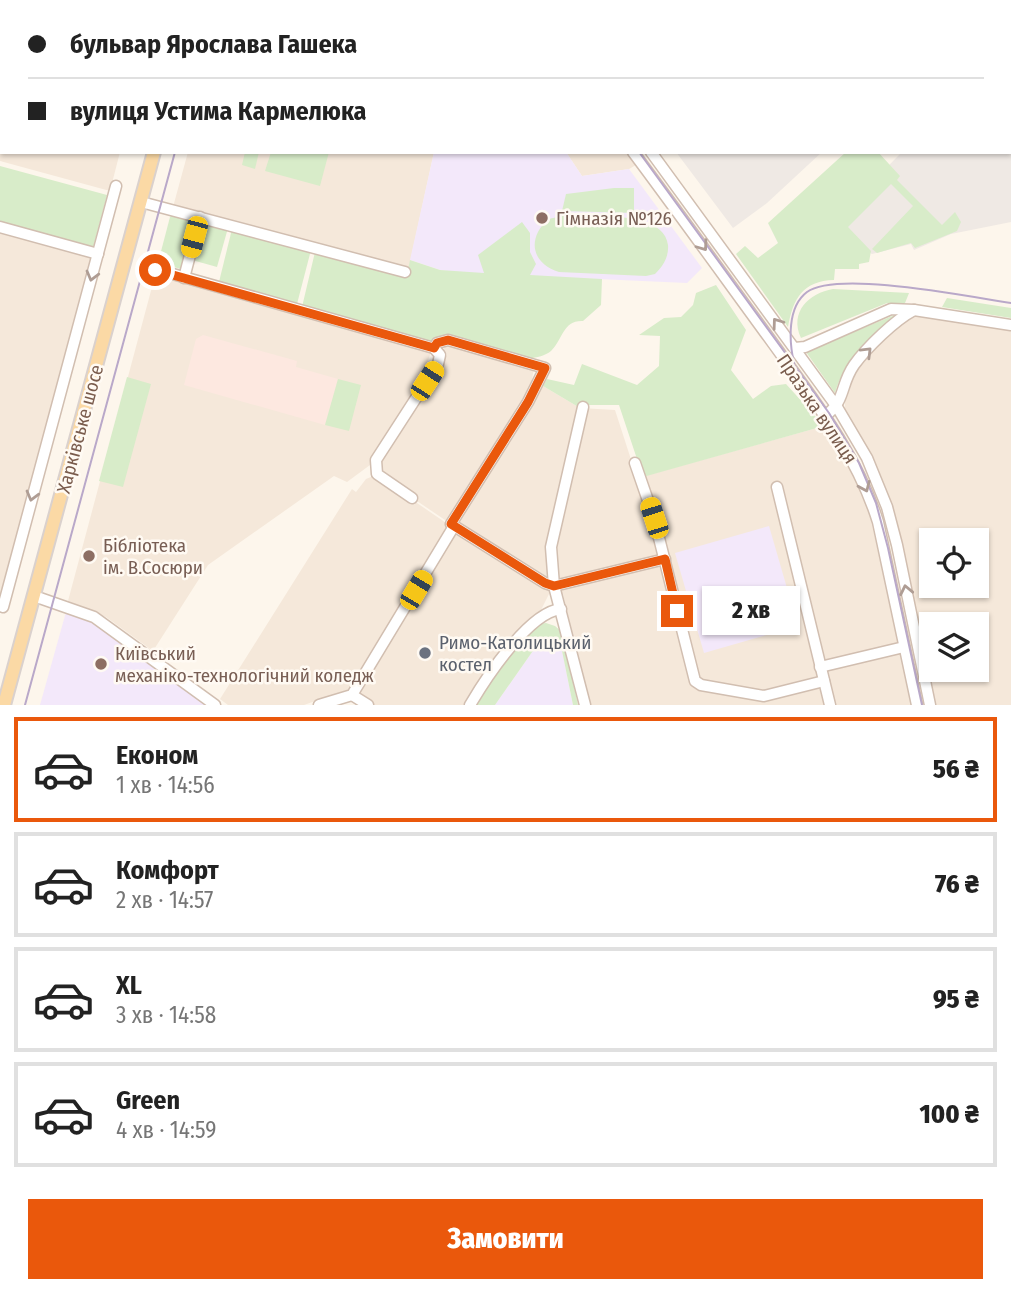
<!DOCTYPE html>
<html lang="uk">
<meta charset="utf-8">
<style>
:root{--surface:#fff;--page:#f6f6f6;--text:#222;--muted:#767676;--line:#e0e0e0;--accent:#ea580c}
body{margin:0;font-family:"Fira Sans Condensed",sans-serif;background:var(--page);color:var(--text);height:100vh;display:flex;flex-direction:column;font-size:26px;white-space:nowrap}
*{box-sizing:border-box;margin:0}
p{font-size:23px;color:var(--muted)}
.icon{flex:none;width:38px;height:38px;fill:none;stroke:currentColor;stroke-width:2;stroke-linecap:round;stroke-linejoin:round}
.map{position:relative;height:705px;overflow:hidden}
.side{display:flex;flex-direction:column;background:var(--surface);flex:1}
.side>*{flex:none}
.top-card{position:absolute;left:0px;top:0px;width:1012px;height:154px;box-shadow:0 2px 5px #0004;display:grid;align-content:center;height:154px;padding:0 28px;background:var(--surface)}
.tools{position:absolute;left:919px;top:528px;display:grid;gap:14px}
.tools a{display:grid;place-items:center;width:70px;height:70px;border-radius:0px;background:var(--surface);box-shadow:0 2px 5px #0004;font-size:35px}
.end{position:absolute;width:32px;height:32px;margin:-16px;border:9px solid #ea580c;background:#fff;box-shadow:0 0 0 4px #fff}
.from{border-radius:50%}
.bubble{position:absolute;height:49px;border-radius:0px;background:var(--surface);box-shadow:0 2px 5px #0004;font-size:23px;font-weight:800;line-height:49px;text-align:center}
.car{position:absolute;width:21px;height:42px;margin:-21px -10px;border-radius:9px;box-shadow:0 0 5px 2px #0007;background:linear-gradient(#f5c518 24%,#345 0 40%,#f5c518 0 76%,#345 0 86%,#f5c518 0)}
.top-card b{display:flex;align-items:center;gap:24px;height:66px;font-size:26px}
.top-card b+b{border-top:2px solid var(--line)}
.top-card i{width:18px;height:18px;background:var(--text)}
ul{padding:12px 0 0;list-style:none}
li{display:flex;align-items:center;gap:21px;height:105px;margin:0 14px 10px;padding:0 14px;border:4px solid var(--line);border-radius:0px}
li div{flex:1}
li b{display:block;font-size:26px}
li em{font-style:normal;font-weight:800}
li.selected{border-color:var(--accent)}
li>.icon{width:63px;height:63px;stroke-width:1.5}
.cta{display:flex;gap:14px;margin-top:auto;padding:14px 28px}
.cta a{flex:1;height:80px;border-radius:0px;background:var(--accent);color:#fff;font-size:28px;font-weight:800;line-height:80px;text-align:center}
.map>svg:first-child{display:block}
</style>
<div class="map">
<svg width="1011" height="705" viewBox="0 0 1011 705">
<rect width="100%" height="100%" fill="#fdf6ec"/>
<g fill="#f5e8da" fill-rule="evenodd">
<polygon points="0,0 161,0 2,2 2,152 120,152 110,191 0,161"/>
<polygon points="228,0 516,0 517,2 228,2"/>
<polygon points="188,152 434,152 409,267 173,207"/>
<polygon points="566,152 627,152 636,165 629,169 582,176"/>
<polygon points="0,231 93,256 0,599"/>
<polygon points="156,272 432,349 421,381 370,465 347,482 334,476 208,565 153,651 106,617 68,601"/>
<path d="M917,315L1011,329V705H935L897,524L875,467L845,411V397L853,374L868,354L903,321ZM931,541H976V586H931ZM931,625H976V670H931Z"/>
<polygon points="447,343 534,368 528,402 451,524 377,474 381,452"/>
<polygon points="543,386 580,408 615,410 637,478 824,426 833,431 866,499 913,705 589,705 563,594 550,592 541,610 488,667 464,705 362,705 360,692 454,534 457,522"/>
<polygon points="376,475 452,527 352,688 304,705 228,705 220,699 352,489 356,492 366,479"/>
</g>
<polygon fill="#fde8e0" points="203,335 297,361 296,367 338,379 325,425 184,385 196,339"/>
<g fill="#efe9e4">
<polygon points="650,0 990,0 647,2"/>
<polygon points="1011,53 1011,222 951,234 914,250 911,244 872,254 828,227 902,152 1010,152"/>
<polygon points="676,152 822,152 767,203 733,228"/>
</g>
<g fill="#f3e8fa">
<polygon points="434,152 566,152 582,176 629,169 702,268 687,283 460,273 440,270 410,260"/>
<polygon points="769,526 798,626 704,653 675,553"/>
<polygon points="66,612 94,622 207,705 40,705"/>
<polygon points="537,645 561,646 573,705 495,705"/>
</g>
<g fill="#d8ecc9">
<polygon points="245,152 259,152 255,169 242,165"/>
<polygon points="271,152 329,152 320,186 265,171"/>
<path d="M846,152H878L900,176L897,180L942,225L955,212L961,222L957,231L915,248L911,243L877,253L872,249L913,206L891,184L848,227L871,251L869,262L859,264V269H835L834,280C803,281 793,298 788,327L736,254L745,246L758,258L778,243L768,223Z"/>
<polygon points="0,166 107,195 93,248 0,222"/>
<polygon points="614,188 634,188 634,213 562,211 566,194"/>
<polygon points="174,213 192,218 196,225 181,269 162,264 159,259 170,217"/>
<path d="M563,216C590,217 664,209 668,245C669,257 663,266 655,274L646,276L559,272C531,263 527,239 548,219Z"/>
<polygon points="206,222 228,228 217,267 192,260 201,226"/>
<path d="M522,222L530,233V252L536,264L530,275L602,279L601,305L583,321C563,320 563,339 551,351C545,356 537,357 529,359L446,337H438L429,344L302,307L315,252L408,270L410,260L440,270L484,273L478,255Z"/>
<polygon points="232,229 311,250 297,304 219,282"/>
<polygon points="716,285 746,330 731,370 753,399 771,386 786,384 824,426 643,477 619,405 583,405 580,408 543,386 547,379 574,385 582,364 637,385 659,366 660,336 639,335 664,318 681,317 693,305 696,293"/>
<path d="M833,289L909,293L905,303H887L801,338C789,312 809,293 833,289Z"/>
<polygon points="947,298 1011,308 1011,318 942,307"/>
<path d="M897,314C870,340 846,356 835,393L806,352Z"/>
<polygon points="127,377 151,384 123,487 99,481"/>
<polygon points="338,379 361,385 349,431 325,425"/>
<polygon points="546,623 555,626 562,632 578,705 573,705 561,646 537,645 495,705 474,705 500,665 533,629 539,624"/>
</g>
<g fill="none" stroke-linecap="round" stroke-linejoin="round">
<defs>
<g id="minor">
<polyline points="521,0 522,2"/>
<polyline points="539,0 540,2"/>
<polyline points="594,2 597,0"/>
<path d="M633,152C680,215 726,279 772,342C813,399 857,454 878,522L917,705"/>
<polyline points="651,152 837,407 867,458 887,507 897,545 930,705"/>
<polyline points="141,202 405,272"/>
<polyline points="0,227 98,254"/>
<polyline points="155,269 434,348"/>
<polyline points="184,278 200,217"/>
<polyline points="434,348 437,343 448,340 545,368 528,402 451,524 545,583 554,586 665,559"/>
<polyline points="795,348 805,347 891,309 914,310 1011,325"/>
<polyline points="583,407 551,547 554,586 585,705"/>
<path d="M825,416C846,401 840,385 854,365C867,347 895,320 914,310"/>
<polyline points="635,463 654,518 695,681 701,685 764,696 824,681"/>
<polyline points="777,487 830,705"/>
<polyline points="412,498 377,474 376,460 438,364 440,355 434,348"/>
<polyline points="34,596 94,617 215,705"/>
<polyline points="3,607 116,186"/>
<polyline points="820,667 904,647"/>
<polyline points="352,695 368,705"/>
<polyline points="319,705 352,695 454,526"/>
<path d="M470,705C486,678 529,612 561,609"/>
</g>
<g id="major">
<polyline points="196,2 196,0"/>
<polyline points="4,705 154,152"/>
</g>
</defs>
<use href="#minor" stroke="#d1beb0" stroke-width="13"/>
<use href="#major" stroke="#dad1cd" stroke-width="16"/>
<use href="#minor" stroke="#fff" stroke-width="10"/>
<use href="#major" stroke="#fbd9a5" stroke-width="12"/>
<g stroke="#b9a8c9" stroke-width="2">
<polyline points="528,0 529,2"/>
<polyline points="217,2 217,0"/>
<polyline points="639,152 829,413 859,463 876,503 888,548 922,705"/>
<path d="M794,363C789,341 787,307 807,292C837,270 971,297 1011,303"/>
<polyline points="25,705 175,152"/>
</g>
</g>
<defs><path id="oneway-chevron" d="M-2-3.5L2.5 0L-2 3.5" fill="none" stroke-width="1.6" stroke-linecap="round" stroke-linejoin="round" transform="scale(1.75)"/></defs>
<g stroke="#af9d94">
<use href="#oneway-chevron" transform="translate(703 246) rotate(54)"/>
<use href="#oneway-chevron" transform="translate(92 276) rotate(105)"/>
<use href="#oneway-chevron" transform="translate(777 323) rotate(-126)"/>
<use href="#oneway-chevron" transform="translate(867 352) rotate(-45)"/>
<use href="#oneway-chevron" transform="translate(865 487) rotate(66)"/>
<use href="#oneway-chevron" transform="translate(32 496) rotate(105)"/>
<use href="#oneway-chevron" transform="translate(906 590) rotate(-102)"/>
</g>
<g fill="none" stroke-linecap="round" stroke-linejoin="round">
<polyline stroke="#ea580c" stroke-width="9" points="155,270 434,348 437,343 448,340 545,368 528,402 451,524 545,583 554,586 665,559 677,611"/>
</g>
<g fill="#8d6e63" stroke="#fffaf3" stroke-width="2.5">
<circle cx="542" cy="218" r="7"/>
<circle cx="89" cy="556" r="7"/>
<circle cx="101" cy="664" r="7"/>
</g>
<circle fill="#6b7280" stroke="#fffaf3" stroke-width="2.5" cx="425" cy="653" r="7"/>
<g text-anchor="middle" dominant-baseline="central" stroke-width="5" stroke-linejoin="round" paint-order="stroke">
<g font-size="19" fill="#785e54" stroke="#fffaf3" text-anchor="start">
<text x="556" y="218">Гімназія №126</text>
<text x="103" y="545">Бібліотека<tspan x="103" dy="22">ім. В.Сосюри</tspan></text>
<text x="115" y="653">Київський<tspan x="115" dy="22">механіко-технологічний коледж</tspan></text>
</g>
<g font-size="19" fill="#7a5c4d" stroke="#fffaf3">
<text transform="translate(817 409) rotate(56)">Празька вулиця</text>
<text transform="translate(80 429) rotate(-75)">Харківське шосе</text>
</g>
<g font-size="19" fill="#5b616d" stroke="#fffaf3" text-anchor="start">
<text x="439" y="642">Римо-Католицький<tspan x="439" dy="22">костел</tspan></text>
</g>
</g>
</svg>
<div class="tools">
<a><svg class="icon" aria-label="locate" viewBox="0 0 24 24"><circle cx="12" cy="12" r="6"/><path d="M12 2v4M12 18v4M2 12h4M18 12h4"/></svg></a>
<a><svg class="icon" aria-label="layers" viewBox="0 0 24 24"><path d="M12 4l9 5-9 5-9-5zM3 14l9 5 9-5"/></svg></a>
</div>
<i class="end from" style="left:155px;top:270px"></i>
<i class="end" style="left:677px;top:611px"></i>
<div class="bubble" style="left:702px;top:586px;width:98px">2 хв</div>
<i class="car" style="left:194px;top:237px;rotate:195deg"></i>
<i class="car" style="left:427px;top:381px;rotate:33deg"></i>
<i class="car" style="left:654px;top:518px;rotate:342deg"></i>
<i class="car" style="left:416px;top:590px;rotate:31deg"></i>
<div class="top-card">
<b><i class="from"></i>бульвар Ярослава Гашека</b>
<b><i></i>вулиця Устима Кармелюка</b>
</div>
</div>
<section class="side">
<ul>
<li class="selected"><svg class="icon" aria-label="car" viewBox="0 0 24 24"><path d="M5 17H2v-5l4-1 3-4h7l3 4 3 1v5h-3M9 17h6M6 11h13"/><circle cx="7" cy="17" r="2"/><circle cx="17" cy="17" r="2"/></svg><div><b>Економ</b><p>1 хв · 14:56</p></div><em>56 ₴</em></li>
<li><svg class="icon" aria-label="car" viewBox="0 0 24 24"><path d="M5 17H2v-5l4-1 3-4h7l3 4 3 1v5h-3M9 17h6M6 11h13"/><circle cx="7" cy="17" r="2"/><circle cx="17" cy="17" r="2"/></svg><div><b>Комфорт</b><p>2 хв · 14:57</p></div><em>76 ₴</em></li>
<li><svg class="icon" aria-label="car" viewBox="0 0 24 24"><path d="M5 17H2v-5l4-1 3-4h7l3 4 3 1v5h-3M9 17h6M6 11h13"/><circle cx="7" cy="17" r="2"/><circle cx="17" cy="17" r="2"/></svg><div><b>XL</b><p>3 хв · 14:58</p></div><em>95 ₴</em></li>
<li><svg class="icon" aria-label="car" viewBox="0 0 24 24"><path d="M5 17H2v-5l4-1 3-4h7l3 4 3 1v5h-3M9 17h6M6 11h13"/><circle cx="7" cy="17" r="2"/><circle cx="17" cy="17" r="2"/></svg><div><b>Green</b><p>4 хв · 14:59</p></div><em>100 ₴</em></li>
</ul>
<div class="cta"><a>Замовити</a></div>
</section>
